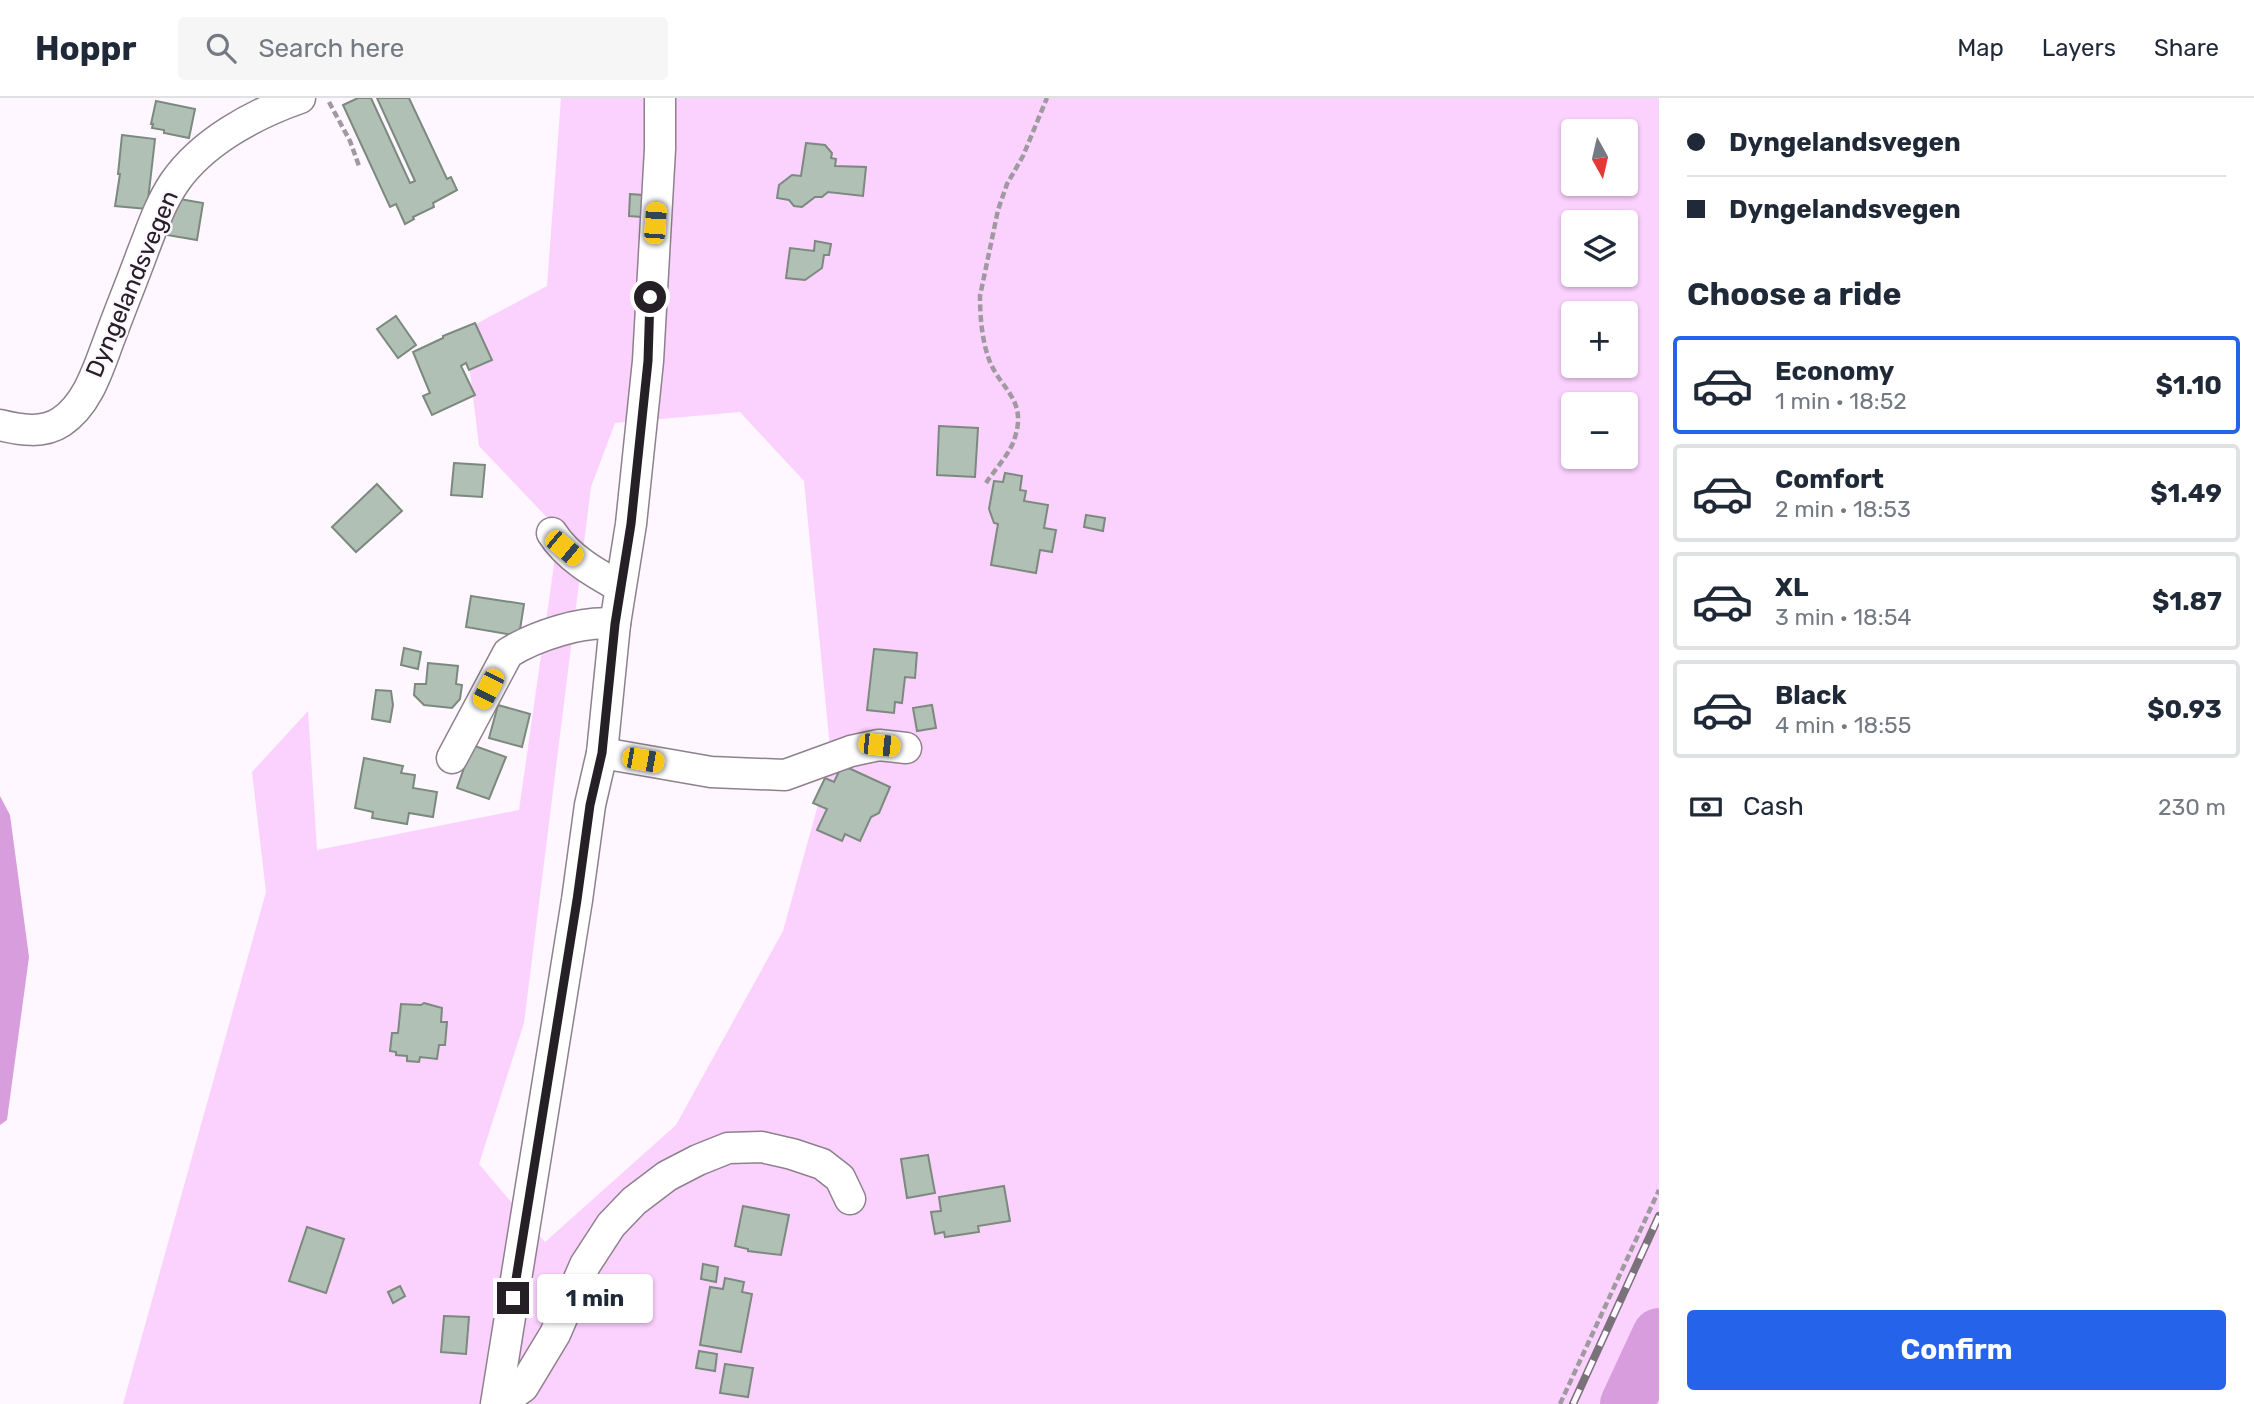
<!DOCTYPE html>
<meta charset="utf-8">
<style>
:root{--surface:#fff;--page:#f6f6f7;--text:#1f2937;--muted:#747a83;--line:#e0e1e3;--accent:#2563eb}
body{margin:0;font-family:Rubik,sans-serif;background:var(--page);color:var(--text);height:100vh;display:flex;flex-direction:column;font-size:26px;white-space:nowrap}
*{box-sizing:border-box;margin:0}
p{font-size:23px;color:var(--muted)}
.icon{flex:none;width:38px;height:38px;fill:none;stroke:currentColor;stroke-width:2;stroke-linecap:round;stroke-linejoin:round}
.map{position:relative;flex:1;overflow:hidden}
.drawer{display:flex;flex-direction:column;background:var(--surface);width:595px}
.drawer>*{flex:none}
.banner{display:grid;align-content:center;height:154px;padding:0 28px;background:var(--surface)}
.needle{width:46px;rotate:172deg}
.fabs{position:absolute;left:1561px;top:21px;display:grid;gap:14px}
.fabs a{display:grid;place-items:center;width:77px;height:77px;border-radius:7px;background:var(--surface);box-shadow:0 2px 5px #0004;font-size:35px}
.end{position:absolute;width:32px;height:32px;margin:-16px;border:9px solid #252025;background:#fff;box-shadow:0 0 0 4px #fff}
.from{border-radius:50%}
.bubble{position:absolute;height:49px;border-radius:7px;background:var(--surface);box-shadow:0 2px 5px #0004;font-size:23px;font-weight:700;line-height:49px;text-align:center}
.car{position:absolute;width:21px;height:42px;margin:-21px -10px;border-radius:9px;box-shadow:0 0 5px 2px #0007;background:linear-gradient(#f5c518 24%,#345 0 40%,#f5c518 0 76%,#345 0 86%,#f5c518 0)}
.banner b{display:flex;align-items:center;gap:24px;height:66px;font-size:26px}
.banner b+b{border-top:2px solid var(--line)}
.banner i{width:18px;height:18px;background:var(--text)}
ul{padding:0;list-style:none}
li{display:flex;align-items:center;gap:21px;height:98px;margin:0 14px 10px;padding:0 14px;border:4px solid var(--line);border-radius:7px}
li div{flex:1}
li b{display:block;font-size:26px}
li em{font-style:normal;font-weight:700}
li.on{border-color:var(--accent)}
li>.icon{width:63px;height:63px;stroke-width:1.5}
h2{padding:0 28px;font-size:32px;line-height:84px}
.pay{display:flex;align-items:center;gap:18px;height:77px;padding:0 28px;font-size:26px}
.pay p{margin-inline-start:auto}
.cta{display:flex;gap:14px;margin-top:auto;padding:14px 28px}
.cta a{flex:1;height:80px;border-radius:7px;background:var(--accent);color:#fff;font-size:28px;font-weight:700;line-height:80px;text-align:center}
header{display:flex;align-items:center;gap:42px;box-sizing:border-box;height:98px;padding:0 35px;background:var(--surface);border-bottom:2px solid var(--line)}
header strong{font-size:33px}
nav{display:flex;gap:38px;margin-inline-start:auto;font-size:24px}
.search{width:490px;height:63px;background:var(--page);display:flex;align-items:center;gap:18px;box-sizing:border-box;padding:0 24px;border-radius:7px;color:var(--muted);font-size:26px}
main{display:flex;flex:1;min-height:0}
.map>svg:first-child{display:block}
</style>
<header>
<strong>Hoppr</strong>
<div class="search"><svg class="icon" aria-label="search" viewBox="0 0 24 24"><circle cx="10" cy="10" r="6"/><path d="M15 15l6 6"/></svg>Search here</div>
<nav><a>Map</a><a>Layers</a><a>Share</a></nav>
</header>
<main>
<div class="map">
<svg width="1659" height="1306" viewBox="0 0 1659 1306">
<rect width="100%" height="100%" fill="#fef7ff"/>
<path fill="#fbd1fe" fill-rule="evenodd" d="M561,0H1659V1306H123L266,794L252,674L308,613L317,752L519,712L559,432L479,348L465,232L547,188ZM1573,33H1626V86H1573ZM1573,124H1626V177H1573ZM1573,215H1626V268H1573ZM1573,306H1626V359H1573ZM740,314L804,383L831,660L783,833L676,1027L545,1144L479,1066L524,925L591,389L615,325Z"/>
<polygon fill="#d89ddc" points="0,698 10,717 29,859 7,1022 0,1027"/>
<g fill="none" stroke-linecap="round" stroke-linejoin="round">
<polyline stroke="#d89ddc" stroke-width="54" points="1627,1306 1659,1237"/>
</g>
<g fill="#b1c0b4" stroke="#7b897e" stroke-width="2">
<polygon points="358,0 371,0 410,85 415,83 377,0 409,0 447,81 451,79 457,92 433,105 434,109 413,119 414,121 405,126 396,106 390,109 343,7"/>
<polygon points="156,3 195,11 189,40 164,35 164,32 152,30 153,26 151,26"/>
<polygon points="122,37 155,41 147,111 115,108 120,76 118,76"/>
<polygon points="806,45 825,47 832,55 831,60 836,61 835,68 866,69 863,98 828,94 822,99 815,99 802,109 794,108 789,102 777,100 779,87 792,77 801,78"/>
<polygon points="630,96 643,97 642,119 629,118"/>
<polygon points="174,100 203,105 197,142 167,137"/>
<polygon points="815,143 831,146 829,157 824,157 822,170 805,182 786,180 790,150 814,153"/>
<polygon points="396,218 416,247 398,260 377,231"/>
<polygon points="475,225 492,262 469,272 466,265 461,268 475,297 432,317 423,298 430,295 413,254 443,240 443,238"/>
<polygon points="939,328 978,330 975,379 937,377"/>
<polygon points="454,365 485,367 482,399 451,397"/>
<polygon points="1005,375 1022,378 1020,392 1026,393 1024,403 1048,407 1044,430 1056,432 1052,454 1040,452 1036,475 991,467 998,426 994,425 989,411 994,383 1003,384"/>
<polygon points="377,386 402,413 356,454 332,429"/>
<polygon points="1086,417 1105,420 1103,433 1084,429"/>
<polygon points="471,498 524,506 519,538 466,529"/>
<polygon points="404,550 421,554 418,571 401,567"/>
<polygon points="874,551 917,555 915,580 905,579 902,605 895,604 894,615 867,612"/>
<polygon points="428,565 458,568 456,586 462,587 460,601 452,610 424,607 414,597 415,586 426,586"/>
<polygon points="376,592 391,593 393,607 390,624 372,621"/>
<polygon points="498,607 530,616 522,649 489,640"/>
<polygon points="932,607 936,630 917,633 913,610"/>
<polygon points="472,647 506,659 489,701 457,690"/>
<polygon points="364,660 403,668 401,675 415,677 413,690 437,694 433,719 409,715 407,726 372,720 373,714 355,710"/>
<polygon points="842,667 890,689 879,715 871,719 860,743 845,736 842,743 817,732 827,711 813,705 825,680 834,684"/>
<polygon points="424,905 442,910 441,924 447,924 445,947 439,947 437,961 420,959 419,964 407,963 407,958 396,957 396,954 390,953 392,935 398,935 401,906 421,907"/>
<polygon points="928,1057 935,1095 907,1100 901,1061"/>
<polygon points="1004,1088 1010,1123 978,1128 979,1134 945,1139 944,1134 935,1136 931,1114 941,1113 939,1099"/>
<polygon points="743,1108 789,1117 781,1157 748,1153 748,1151 735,1148"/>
<polygon points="307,1129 344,1141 326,1195 289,1183"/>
<polygon points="703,1166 718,1169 716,1184 701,1181"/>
<polygon points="725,1180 744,1184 742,1194 752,1196 741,1254 700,1247 710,1189 723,1191"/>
<polygon points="400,1188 405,1198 393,1205 388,1194"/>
<polygon points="444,1218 469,1219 466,1256 441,1254"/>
<polygon points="699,1253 717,1256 715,1273 696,1270"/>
<polygon points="725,1266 753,1270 748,1299 720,1295"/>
</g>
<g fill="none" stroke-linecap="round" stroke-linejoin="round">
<defs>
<g id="minor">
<path d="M0,327C20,332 43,336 61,324C88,306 98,271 109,242C120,212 132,183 143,153C152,130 160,106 174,85C202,44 254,16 300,0"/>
<path d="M552,435C568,460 595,475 620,489"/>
<polyline points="602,655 711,674 785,677 851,653 879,647 906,650"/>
<path d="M452,660L508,555C535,538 583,522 615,526"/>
<polyline points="496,1306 577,802 590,707 602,655 615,526 631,426 648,263 660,51 660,0"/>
<polyline points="499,1306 523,1289 555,1236 585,1167 611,1127 634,1103 667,1078 698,1062 728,1050 762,1049 792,1056 822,1066 840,1080 850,1101"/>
</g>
</defs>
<use href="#minor" stroke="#8d818d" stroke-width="33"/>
<g stroke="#9f99a0" stroke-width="4.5" stroke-dasharray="7 3.5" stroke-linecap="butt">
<polyline points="329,4 350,43 359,68"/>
<path d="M986,385C995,371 1011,355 1015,339C1027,302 1001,291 990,264C982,244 980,219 980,198L998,112L1007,86L1023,58L1047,0"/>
<polyline points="1560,1306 1659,1092"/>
</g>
<use href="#minor" stroke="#fff" stroke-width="30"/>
<defs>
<polyline id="rail" points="1573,1306 1659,1118"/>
</defs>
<use href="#rail" stroke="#797379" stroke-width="8"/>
<use href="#rail" stroke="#fef7ff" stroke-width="5" stroke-dasharray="16" stroke-linecap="butt"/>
</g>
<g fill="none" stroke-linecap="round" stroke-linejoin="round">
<polyline stroke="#252025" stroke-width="9" points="513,1200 577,802 590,707 602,655 615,526 631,426 648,263 650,199"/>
</g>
<g text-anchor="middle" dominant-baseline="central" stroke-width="5" stroke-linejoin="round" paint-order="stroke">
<g font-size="24" fill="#252025" stroke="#fef7ff">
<text transform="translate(132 186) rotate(-67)">Dyngelandsvegen</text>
</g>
</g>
</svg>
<div class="fabs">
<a><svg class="needle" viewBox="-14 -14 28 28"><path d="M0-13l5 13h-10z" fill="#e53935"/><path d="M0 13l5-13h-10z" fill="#747a83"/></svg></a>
<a><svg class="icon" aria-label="layers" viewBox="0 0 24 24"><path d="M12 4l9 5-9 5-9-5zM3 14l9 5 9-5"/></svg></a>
<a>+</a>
<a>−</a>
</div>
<i class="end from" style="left:650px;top:199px"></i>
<i class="end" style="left:513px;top:1200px"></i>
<div class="bubble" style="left:537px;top:1176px;width:116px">1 min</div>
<i class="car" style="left:655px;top:125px;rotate:4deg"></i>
<i class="car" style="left:564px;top:450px;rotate:130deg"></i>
<i class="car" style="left:488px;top:591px;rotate:207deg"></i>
<i class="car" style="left:879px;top:647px;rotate:96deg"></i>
<i class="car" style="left:643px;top:662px;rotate:100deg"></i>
</div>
<section class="drawer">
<div class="banner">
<b><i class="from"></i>Dyngelandsvegen</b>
<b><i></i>Dyngelandsvegen</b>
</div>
<h2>Choose a ride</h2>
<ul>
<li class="on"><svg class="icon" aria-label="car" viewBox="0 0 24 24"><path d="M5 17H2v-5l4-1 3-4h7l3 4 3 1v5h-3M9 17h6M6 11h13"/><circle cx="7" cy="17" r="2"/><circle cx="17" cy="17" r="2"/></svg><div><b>Economy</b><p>1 min · 18:52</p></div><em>$1.10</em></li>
<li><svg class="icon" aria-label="car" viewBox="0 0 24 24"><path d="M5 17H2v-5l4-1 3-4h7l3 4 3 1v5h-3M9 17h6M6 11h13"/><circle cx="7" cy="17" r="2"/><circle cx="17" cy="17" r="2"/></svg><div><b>Comfort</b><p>2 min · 18:53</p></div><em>$1.49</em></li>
<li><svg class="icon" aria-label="car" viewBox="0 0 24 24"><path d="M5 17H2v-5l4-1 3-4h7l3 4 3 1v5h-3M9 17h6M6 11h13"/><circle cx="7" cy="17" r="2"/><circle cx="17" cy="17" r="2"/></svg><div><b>XL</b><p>3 min · 18:54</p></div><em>$1.87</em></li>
<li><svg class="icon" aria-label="car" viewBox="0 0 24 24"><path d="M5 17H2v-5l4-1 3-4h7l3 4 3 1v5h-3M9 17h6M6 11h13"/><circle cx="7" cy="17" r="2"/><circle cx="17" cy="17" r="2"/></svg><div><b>Black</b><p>4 min · 18:55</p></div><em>$0.93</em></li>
</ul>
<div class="pay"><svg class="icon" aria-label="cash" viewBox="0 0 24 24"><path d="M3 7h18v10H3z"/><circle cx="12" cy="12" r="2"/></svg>Cash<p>230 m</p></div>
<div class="cta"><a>Confirm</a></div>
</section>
</main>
